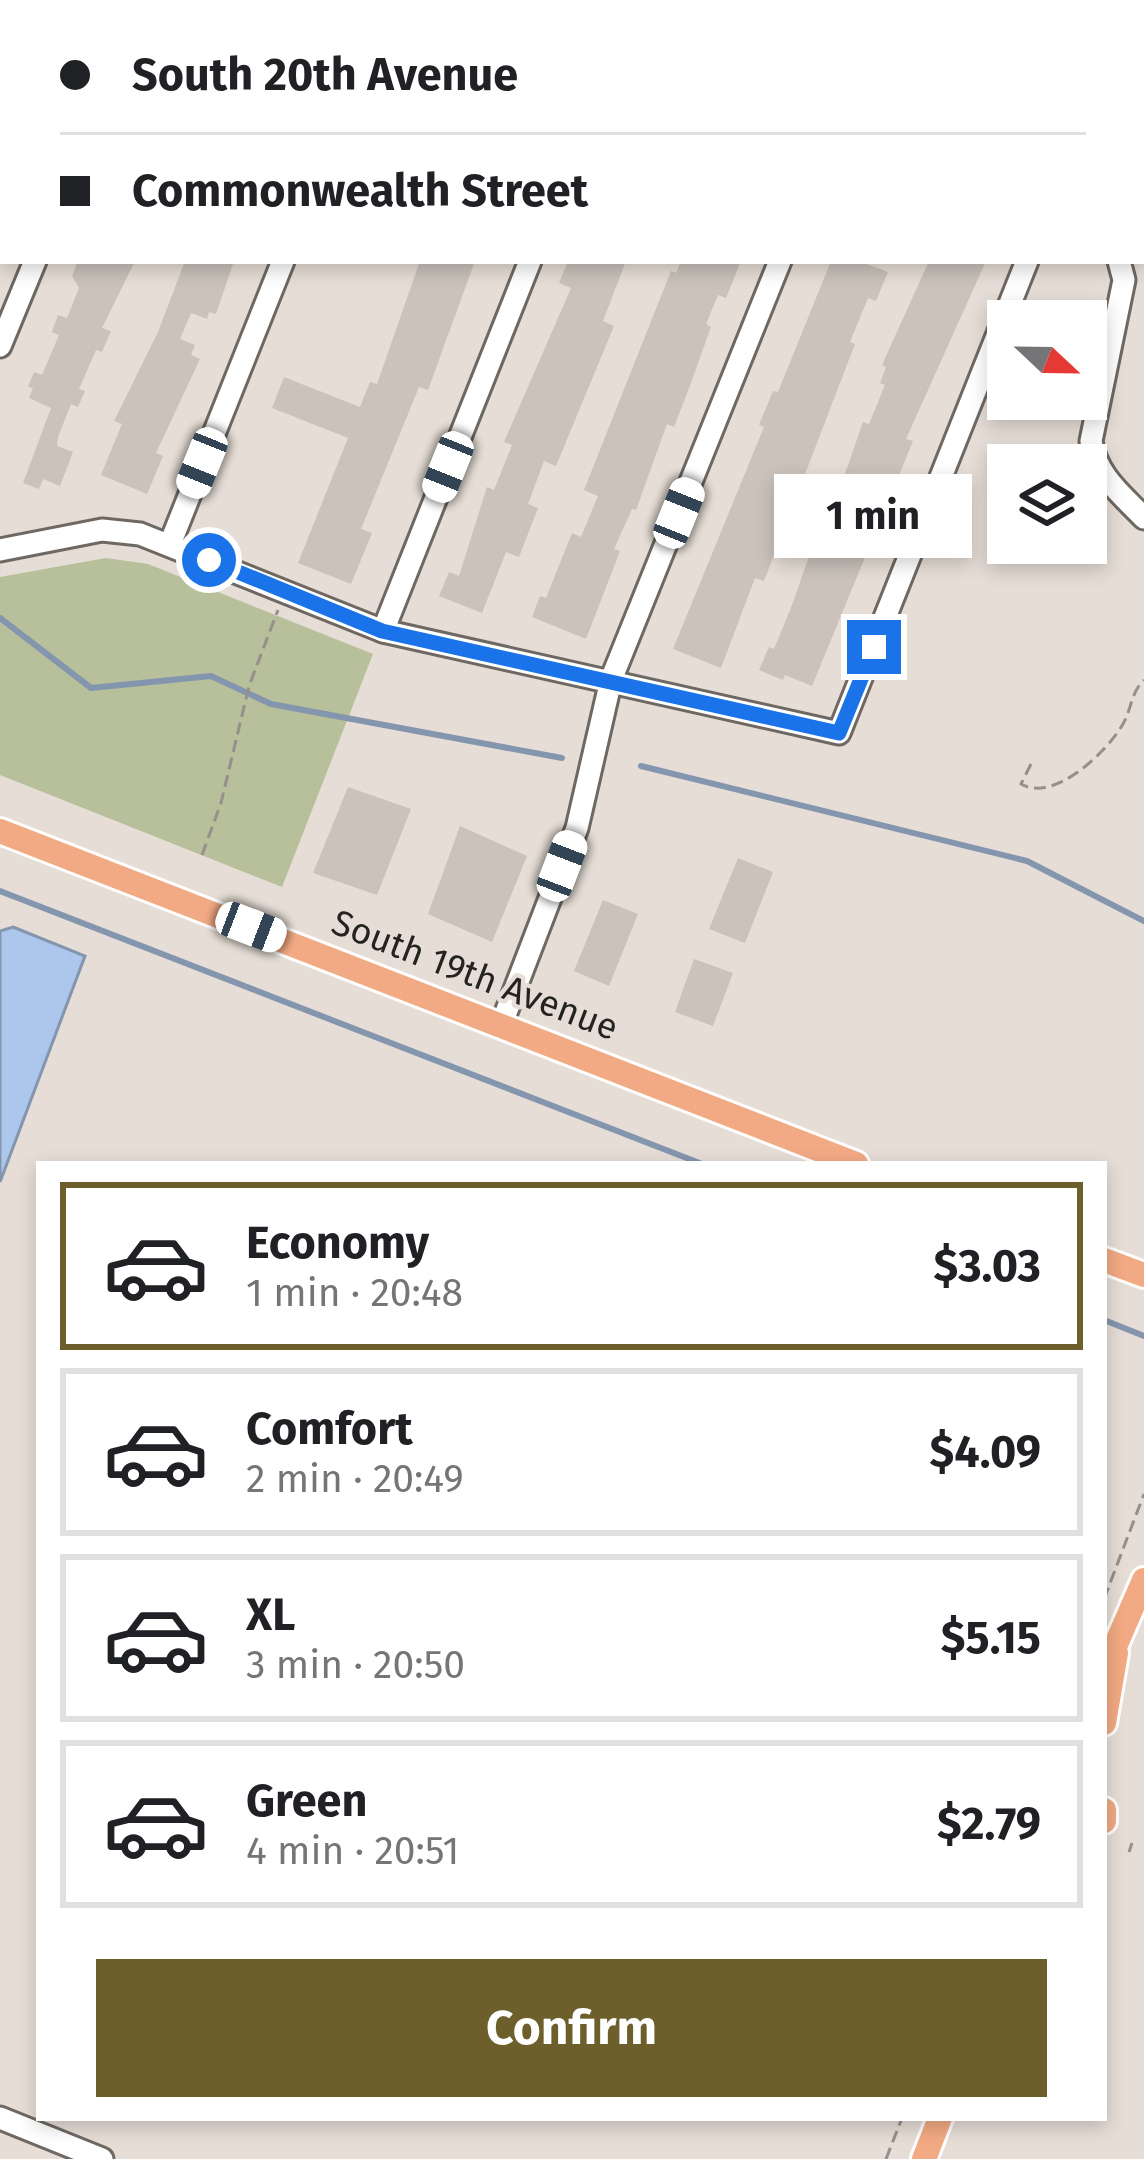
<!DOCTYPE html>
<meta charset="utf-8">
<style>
:root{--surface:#fff;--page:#f6f6f6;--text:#202124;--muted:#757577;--line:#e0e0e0;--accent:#6c5f2c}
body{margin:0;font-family:"Fira Sans",sans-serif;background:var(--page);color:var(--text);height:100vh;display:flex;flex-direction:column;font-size:45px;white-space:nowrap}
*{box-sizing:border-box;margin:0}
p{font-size:39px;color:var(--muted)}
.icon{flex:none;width:66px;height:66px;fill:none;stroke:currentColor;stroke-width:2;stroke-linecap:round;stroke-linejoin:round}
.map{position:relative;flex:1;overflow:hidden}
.side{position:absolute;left:36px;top:1161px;width:1071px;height:960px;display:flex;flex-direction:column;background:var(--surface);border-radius:0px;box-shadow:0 6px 18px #0003}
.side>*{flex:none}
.banner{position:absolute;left:0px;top:0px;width:1146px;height:264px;box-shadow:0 6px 18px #0003;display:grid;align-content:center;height:264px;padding:0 60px;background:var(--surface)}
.needle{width:78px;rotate:112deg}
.buttons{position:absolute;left:987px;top:300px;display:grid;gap:24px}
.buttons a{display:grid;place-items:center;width:120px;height:120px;border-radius:0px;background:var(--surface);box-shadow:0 6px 18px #0003;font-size:60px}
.end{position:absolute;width:54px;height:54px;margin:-27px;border:15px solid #1a73e8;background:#fff;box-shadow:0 0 0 6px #fff}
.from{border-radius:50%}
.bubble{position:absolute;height:84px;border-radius:0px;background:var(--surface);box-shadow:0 6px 18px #0003;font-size:39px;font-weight:700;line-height:84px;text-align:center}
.car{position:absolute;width:36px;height:72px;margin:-36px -18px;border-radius:15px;box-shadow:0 0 9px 3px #0007;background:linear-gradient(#fff 24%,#345 0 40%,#fff 0 76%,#345 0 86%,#fff 0)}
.banner b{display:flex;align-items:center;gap:42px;height:114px;font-size:45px}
.banner b+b{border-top:3px solid var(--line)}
.banner i{width:30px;height:30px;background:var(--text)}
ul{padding:21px 0 0;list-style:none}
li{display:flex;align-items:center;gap:36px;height:168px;margin:0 24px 18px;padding:0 36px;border:6px solid var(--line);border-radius:0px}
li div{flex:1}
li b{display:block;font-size:45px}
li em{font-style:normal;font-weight:700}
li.on{border-color:var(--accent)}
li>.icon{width:108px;height:108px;stroke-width:1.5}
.button{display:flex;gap:24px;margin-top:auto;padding:24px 60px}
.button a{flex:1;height:138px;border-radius:0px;background:var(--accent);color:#fff;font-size:48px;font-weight:700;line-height:138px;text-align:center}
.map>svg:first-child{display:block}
</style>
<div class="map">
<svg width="1144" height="2159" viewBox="0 0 1144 2159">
<rect width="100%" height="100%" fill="#e6ded6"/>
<polygon fill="#b8bf9b" points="106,558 148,564 373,654 282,887 0,775 0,577"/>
<polygon fill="#adc6eb" stroke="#8495ae" stroke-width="3" points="13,927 85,956 0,1182 0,931"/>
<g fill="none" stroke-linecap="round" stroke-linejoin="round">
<g stroke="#8495ae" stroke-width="6">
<polyline points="0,618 91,688 211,676 271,704 562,758"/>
<polyline points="641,766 1027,861 1144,921"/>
<polyline points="0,891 702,1164"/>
<polyline points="1104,1320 1144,1336"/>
</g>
</g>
<g fill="#cac2bb">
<polygon points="78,261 135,261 102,328 111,331 102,352 96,350 79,389 85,391 78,407 71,404 58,437 57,446 73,452 60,486 43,479 39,489 23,483 51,408 29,398 33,388 28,387 34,372 42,375 59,335 52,332 58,315 67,318 79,288 72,276"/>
<polygon points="185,261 234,261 216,314 209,312 207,319 191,313 180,339 195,345 191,355 200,359 156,453 163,456 147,494 101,475 122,424 114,421 158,332"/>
<polygon points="420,261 475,261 428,390 419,387 361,529 372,533 351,584 298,563 348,438 272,408 284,377 360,407 370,382 377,384"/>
<polygon points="568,261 626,261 603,321 614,326 556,466 544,461 528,504 538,508 519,557 506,552 482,613 439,596 449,572 459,576 487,487 494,490 512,445 504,442 571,288 559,283"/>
<polygon points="681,261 741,261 726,298 718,295 706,324 711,327 688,391 674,427 667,424 636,510 632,509 614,549 620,551 586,639 532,617 540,596 546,598 572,533 581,537 598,496 584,490 671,271 676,273"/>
<polygon points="831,261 859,261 888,272 876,301 868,298 850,342 855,344 764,581 755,578 721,668 673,649 764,427 759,425 773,391 778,392"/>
<polygon points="929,261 986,261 906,439 913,441 812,686 785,675 783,680 759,670 769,647 774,649 792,605 826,508 832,511 863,422 869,424 885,385 880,383 886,367 882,365"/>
<polygon points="348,787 411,809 377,895 313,873"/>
<polygon points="460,826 527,856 492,942 428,914"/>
<polygon points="738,858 773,872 745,943 709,929"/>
<polygon points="603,900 638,914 609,986 574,971"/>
<polygon points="694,959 733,973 713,1026 675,1012"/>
</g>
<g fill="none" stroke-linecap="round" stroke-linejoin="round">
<defs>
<g id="minor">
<polyline points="249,0 257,3"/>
<polyline points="628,0 641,3"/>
<polyline points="140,3 141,0"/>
<polyline points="1131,3 1132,0"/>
<polyline points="0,45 3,46"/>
<polyline points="0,188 3,189"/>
<path d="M1119,261L1124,280L1091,441C1096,475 1121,494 1144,518"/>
<polyline points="0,346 35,261"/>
<polyline points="170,544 283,261"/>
<polyline points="0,550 102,530 140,534 383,631 839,733 1027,261"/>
<polyline points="383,631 530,261"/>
<polyline points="502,1023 577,828 611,680 780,261"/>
<polyline points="0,2118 102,2159"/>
</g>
<g id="major">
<polyline points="0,831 856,1164"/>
<polyline points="1104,1260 1144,1275"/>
<polyline points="1104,1672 1144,1580"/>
<polyline points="1104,1723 1116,1653"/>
<polyline points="1104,1810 1104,1821"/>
<polyline points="924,2159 940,2118"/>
</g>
</defs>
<use href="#minor" stroke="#6f6862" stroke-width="27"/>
<use href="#major" stroke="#fff" stroke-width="30"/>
<g stroke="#96908b" stroke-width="3" stroke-dasharray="12 6" stroke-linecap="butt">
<path d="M1031,764L1021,784C1054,803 1107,752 1123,724C1132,708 1131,692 1144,680"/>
<polyline points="202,855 221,803 249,686 278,610"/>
<polyline points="1104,1599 1144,1494"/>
<polyline points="1129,1852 1132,1843"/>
<polyline points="886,2159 902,2118"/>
</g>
<use href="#minor" stroke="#fff" stroke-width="21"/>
<use href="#major" stroke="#f2aa84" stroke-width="24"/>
</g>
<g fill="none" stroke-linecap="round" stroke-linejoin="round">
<polyline stroke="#1a73e8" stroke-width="15" points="209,560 382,631 839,733 874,647"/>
</g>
<g text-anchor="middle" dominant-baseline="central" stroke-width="9" stroke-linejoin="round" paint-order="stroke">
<g font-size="36" fill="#252320" stroke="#e6ded6">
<text transform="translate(475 975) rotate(21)">South 19th Avenue</text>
</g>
</g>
</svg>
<div class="buttons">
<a><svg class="needle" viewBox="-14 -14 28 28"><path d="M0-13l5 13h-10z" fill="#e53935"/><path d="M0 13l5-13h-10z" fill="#757577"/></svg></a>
<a><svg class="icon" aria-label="layers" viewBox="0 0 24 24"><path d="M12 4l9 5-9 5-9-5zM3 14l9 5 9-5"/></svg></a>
</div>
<i class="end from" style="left:209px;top:560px"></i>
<i class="end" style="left:874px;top:647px"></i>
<div class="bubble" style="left:774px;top:474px;width:198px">1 min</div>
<i class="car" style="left:202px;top:463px;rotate:202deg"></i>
<i class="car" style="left:448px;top:467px;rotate:202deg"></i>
<i class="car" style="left:679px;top:513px;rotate:22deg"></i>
<i class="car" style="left:562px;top:866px;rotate:21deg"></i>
<i class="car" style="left:251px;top:927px;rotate:111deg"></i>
<div class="banner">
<b><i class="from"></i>South 20th Avenue</b>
<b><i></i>Commonwealth Street</b>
</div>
<section class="side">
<ul>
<li class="on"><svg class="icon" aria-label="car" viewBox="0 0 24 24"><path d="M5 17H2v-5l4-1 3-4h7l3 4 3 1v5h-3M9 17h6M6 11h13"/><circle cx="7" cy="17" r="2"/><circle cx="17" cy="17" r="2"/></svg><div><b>Economy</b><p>1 min · 20:48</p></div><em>$3.03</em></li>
<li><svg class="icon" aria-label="car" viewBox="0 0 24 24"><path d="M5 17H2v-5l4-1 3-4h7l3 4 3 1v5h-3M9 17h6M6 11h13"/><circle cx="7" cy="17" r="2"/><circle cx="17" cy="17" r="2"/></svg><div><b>Comfort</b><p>2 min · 20:49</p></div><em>$4.09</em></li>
<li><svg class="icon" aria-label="car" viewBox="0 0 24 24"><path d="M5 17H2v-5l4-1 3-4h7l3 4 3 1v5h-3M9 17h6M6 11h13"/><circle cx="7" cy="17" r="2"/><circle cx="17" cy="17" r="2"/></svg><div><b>XL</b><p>3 min · 20:50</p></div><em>$5.15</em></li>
<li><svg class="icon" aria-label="car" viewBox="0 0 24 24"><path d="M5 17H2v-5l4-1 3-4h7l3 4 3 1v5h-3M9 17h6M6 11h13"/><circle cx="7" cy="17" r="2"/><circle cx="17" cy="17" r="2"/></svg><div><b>Green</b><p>4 min · 20:51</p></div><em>$2.79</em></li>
</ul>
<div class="button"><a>Confirm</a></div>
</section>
</div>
